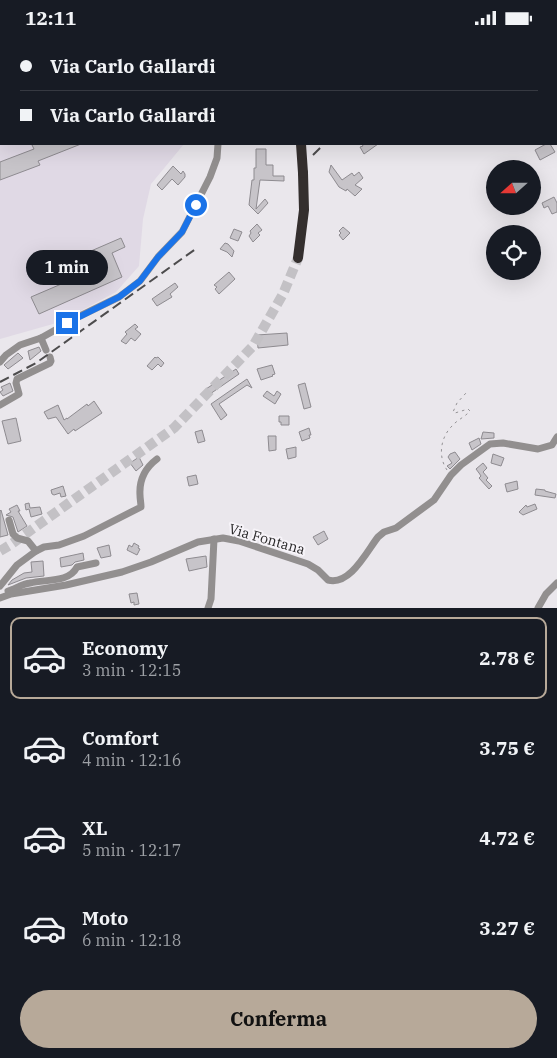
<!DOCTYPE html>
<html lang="it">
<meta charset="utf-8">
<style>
:root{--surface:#171b24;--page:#242831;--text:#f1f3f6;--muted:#9ea1a6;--line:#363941;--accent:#b7a999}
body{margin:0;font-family:"IBM Plex Serif",serif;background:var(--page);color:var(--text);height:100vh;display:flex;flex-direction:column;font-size:19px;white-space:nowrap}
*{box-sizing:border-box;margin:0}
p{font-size:16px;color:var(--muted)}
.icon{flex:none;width:28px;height:28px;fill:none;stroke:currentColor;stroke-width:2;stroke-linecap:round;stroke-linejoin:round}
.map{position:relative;height:573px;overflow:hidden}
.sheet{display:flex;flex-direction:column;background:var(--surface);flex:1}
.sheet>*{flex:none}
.hud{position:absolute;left:0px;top:0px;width:558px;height:110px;box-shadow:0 5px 20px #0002;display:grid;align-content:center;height:110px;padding:0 20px;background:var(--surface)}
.needle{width:32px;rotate:249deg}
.tools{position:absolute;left:486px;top:125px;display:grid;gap:10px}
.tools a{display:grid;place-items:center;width:55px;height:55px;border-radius:50%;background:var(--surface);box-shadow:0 5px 20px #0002;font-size:25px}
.end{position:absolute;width:22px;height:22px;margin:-11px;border:6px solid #1a73e8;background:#fff;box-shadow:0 0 0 2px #fff}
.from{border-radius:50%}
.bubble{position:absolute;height:35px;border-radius:18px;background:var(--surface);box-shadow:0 5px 20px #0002;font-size:16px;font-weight:700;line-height:35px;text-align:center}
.hud b{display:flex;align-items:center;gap:18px;height:48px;font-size:19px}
.hud b+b{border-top:1px solid var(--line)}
.hud i{width:12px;height:12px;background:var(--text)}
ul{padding:9px 0 0;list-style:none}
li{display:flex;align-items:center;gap:15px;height:82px;margin:0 10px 8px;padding:0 10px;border:2px solid transparent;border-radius:10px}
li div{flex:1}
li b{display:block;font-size:19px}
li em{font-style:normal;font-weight:700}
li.active{border-color:var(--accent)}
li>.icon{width:45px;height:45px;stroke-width:1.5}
.action{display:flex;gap:10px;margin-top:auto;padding:10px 20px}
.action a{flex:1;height:58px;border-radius:30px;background:var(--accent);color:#111;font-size:20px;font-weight:700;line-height:58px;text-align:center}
.status{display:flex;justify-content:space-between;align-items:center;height:35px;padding:0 25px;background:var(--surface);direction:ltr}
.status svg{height:14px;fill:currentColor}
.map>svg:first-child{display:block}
</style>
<div class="status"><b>12:11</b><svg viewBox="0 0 49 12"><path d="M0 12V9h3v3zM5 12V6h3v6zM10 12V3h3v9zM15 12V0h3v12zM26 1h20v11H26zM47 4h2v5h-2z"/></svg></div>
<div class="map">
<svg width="557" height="573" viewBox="0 0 557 573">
<defs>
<pattern id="water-waves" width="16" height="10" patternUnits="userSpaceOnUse" patternTransform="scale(1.25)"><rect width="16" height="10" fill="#57d4e7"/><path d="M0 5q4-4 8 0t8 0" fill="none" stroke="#4cb6c6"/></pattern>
</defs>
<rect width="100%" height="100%" fill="#eae7ec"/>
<polygon fill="#e0d9e5" points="0,102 1,102 1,109 184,109 151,149 143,184 139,231 116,257 60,287 0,304"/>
<polygon fill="url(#water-waves)" points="0,0 111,0 1,1 0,92"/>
<g fill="#c7c4c9" stroke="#8e8b90">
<polygon points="35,109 81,109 38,126 40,130 0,145 0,127 34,114 32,110"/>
<polygon points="362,109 378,109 364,119 360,112 363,111"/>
<polygon points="546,109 550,109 555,117 540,125 535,115"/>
<polygon points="256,114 266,114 266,130 273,130 273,141 284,141 284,146 260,145 256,174 265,164 268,168 258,179 249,170 252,145 254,145 254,133 256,133"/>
<polygon points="331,130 342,145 352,138 354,141 359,137 363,143 355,150 362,154 355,161 347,154 346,156 339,152 329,137"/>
<polygon points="173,131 181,139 183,136 185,139 185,142 178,150 172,144 162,155 157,150"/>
<polygon points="554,162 557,168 557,177 552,179 548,171 544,173 542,168"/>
<polygon points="257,189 262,195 258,198 260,200 253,207 249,201 251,198 250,196"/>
<polygon points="343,192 350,198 343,205 339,200 341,198 339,196"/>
<polygon points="234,194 242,197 238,206 230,203"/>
<polygon points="121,203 125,212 112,218 122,242 39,279 31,262 80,241 77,234 95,225 91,216"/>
<polygon points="225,208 228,209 234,216 232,222 227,217 220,214"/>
<polygon points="229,237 235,244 219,259 215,254 217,252 214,250"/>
<polygon points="175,248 178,252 170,259 172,262 157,271 152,264"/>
<polygon points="135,289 138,292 135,294 141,299 135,306 131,303 126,309 121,306 127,299 125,297"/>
<polygon points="287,298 288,310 258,313 257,300"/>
<polygon points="39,312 41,316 30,325 28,316"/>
<polygon points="18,318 23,323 8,334 4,330"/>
<polygon points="155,322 156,323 158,322 164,328 161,332 158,329 152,335 147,331"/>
<polygon points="272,330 275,339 272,340 273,341 261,345 257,334"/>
<polygon points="236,334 239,339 210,359 206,354"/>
<polygon points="247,344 252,353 247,350 219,369 227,380 221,385 211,369"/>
<polygon points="10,348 13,356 3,361 0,357 3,355 1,352"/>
<polygon points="305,348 311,372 304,374 298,350"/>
<polygon points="267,356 274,361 277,356 281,359 275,369 263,361"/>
<polygon points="94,366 102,378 75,396 74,394 68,399 56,382 48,384 44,377 58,370 64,385 67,383 67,384 87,369 88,371"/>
<polygon points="279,381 289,381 289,390 281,390 281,387 279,387"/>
<polygon points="16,383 21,406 8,409 2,386"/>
<polygon points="309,393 311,400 309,400 310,403 302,406 299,397"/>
<polygon points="202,395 205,406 198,408 195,397"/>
<polygon points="483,397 494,398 494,403 481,404"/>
<polygon points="268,401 276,401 276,415 269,416"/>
<polygon points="479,403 481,409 472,415 469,408"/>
<polygon points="296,412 296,422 288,424 286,414"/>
<polygon points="455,417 460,424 450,434 447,431 452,428 448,422 450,419"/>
<polygon points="493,419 504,423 501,431 491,428"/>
<polygon points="139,422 143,430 136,436 130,428"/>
<polygon points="483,428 487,433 483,437 488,443 486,445 492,451 489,454 479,443 481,441 479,438 476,434"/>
<polygon points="196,440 198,449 189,451 187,442"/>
<polygon points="517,446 518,454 507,457 505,449"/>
<polygon points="63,451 66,461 61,462 60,458 54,460 52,459 51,455"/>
<polygon points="536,454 545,455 545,456 556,459 555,463 535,460"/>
<polygon points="29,468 30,473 40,472 42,479 31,482 29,474 26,475 25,469"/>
<polygon points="535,469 537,474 523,480 519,477 526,470 527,472"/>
<polygon points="17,470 20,476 18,476 27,491 18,497 13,482 6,480 11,477 9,474"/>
<polygon points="1,475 8,500 0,502 0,476"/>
<polygon points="324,496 328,504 318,510 313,502"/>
<polygon points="134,508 139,511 138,513 140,514 137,520 127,515 129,510 132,512"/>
<polygon points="109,510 111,521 101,523 97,513"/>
<polygon points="83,518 84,525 75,527 72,530 61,532 60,523"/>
<polygon points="206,521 207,532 189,536 186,524"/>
<polygon points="43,526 44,541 26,543 8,550 12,545 24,538 32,537 31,527"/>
<polygon points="137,558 139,569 134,570 134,567 131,568 129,559"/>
</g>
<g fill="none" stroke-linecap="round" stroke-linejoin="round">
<polyline stroke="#c3c1c5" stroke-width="10" stroke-dasharray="10 5" stroke-linecap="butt" points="0,516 10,510 174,393 253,311 283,259 298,223"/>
<path stroke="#959396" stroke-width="1" stroke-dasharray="2.5 4" stroke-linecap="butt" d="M447,435C438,422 440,403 452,391C457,385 465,382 470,376L468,374L455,378L453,377L457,368L466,358"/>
<g stroke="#928f8f" stroke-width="7">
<polyline points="141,1 141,0"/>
<polyline points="206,1 208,0"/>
<polyline points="260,1 262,0"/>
<polyline points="330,1 331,0"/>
<polyline points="372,1 373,0"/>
<polyline points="417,1 418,0"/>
<polyline points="41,303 46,315"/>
<polyline points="0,327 6,320 20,310 41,303 80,281 119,262 140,246 158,222 182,197 210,142 217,123 218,109"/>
<polyline points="0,370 19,359 16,348 17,344 50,328 51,326 50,322"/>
<polyline points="9,485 13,499 17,503 28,506 36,516"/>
<path d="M0,551L17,530L36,516L44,512L59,510L84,501L141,472C141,468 140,464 140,460C139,444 145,433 157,424"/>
<path d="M8,556C15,554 22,549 30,548C46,544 69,548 77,532L96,528"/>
<path d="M0,563L11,559L66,550L122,537L151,527L198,507L223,503L239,506L308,529L318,535L328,545C350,551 367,516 378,502L384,497L396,493L434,465L451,440L461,430L490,409L503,408L538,414L552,410L557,402"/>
<polyline points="208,573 211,564 214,504"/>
<polyline points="538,573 546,559 557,548"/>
</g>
<g stroke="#342f2e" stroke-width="10">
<polyline points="315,1 316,0"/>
<polyline points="298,223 304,175 303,138"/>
</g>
<g stroke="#4d4c4d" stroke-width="2" stroke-dasharray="10 5" stroke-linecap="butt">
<polyline points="398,1 398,0"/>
<polyline points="313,120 324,109"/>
<polyline points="0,347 36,328 197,213"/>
</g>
<polyline stroke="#342f2e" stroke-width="10" points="301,109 303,138"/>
</g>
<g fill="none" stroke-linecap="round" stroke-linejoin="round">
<polyline stroke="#1a73e8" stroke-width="6" points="67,288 119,262 140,246 158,222 182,197 196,170"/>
</g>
<g text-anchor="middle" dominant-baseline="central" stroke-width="4" stroke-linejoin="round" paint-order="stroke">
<g font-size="14" fill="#292829" stroke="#f7f4f9">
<text transform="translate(267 504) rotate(16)">Via Fontana</text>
</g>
</g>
</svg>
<div class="tools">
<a><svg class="needle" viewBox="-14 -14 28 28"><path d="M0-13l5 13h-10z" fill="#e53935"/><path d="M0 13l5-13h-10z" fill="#9ea1a6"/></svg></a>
<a><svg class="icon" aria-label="locate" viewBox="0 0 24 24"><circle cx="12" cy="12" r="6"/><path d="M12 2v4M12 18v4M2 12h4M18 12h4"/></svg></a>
</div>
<i class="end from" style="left:196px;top:170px"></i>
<i class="end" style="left:67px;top:288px"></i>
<div class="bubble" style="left:26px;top:215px;width:82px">1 min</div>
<div class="hud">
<b><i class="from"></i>Via Carlo Gallardi</b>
<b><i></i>Via Carlo Gallardi</b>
</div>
</div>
<section class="sheet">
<ul>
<li class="active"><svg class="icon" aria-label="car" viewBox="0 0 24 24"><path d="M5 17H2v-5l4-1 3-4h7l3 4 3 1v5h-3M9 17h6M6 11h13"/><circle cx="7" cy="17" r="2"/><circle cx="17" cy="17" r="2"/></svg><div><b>Economy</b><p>3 min · 12:15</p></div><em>2.78 €</em></li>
<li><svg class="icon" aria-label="car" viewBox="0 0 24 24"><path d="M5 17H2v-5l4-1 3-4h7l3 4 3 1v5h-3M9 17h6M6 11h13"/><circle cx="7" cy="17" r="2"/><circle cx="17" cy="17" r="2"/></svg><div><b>Comfort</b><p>4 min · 12:16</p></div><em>3.75 €</em></li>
<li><svg class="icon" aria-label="car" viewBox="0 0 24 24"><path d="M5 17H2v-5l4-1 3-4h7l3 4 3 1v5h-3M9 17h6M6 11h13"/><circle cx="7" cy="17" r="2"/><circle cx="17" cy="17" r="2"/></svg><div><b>XL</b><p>5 min · 12:17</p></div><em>4.72 €</em></li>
<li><svg class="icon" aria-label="car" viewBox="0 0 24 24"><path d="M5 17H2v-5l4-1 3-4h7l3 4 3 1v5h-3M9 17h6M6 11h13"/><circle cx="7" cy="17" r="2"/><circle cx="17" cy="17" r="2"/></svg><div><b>Moto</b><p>6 min · 12:18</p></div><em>3.27 €</em></li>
</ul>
<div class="action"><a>Conferma</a></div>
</section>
